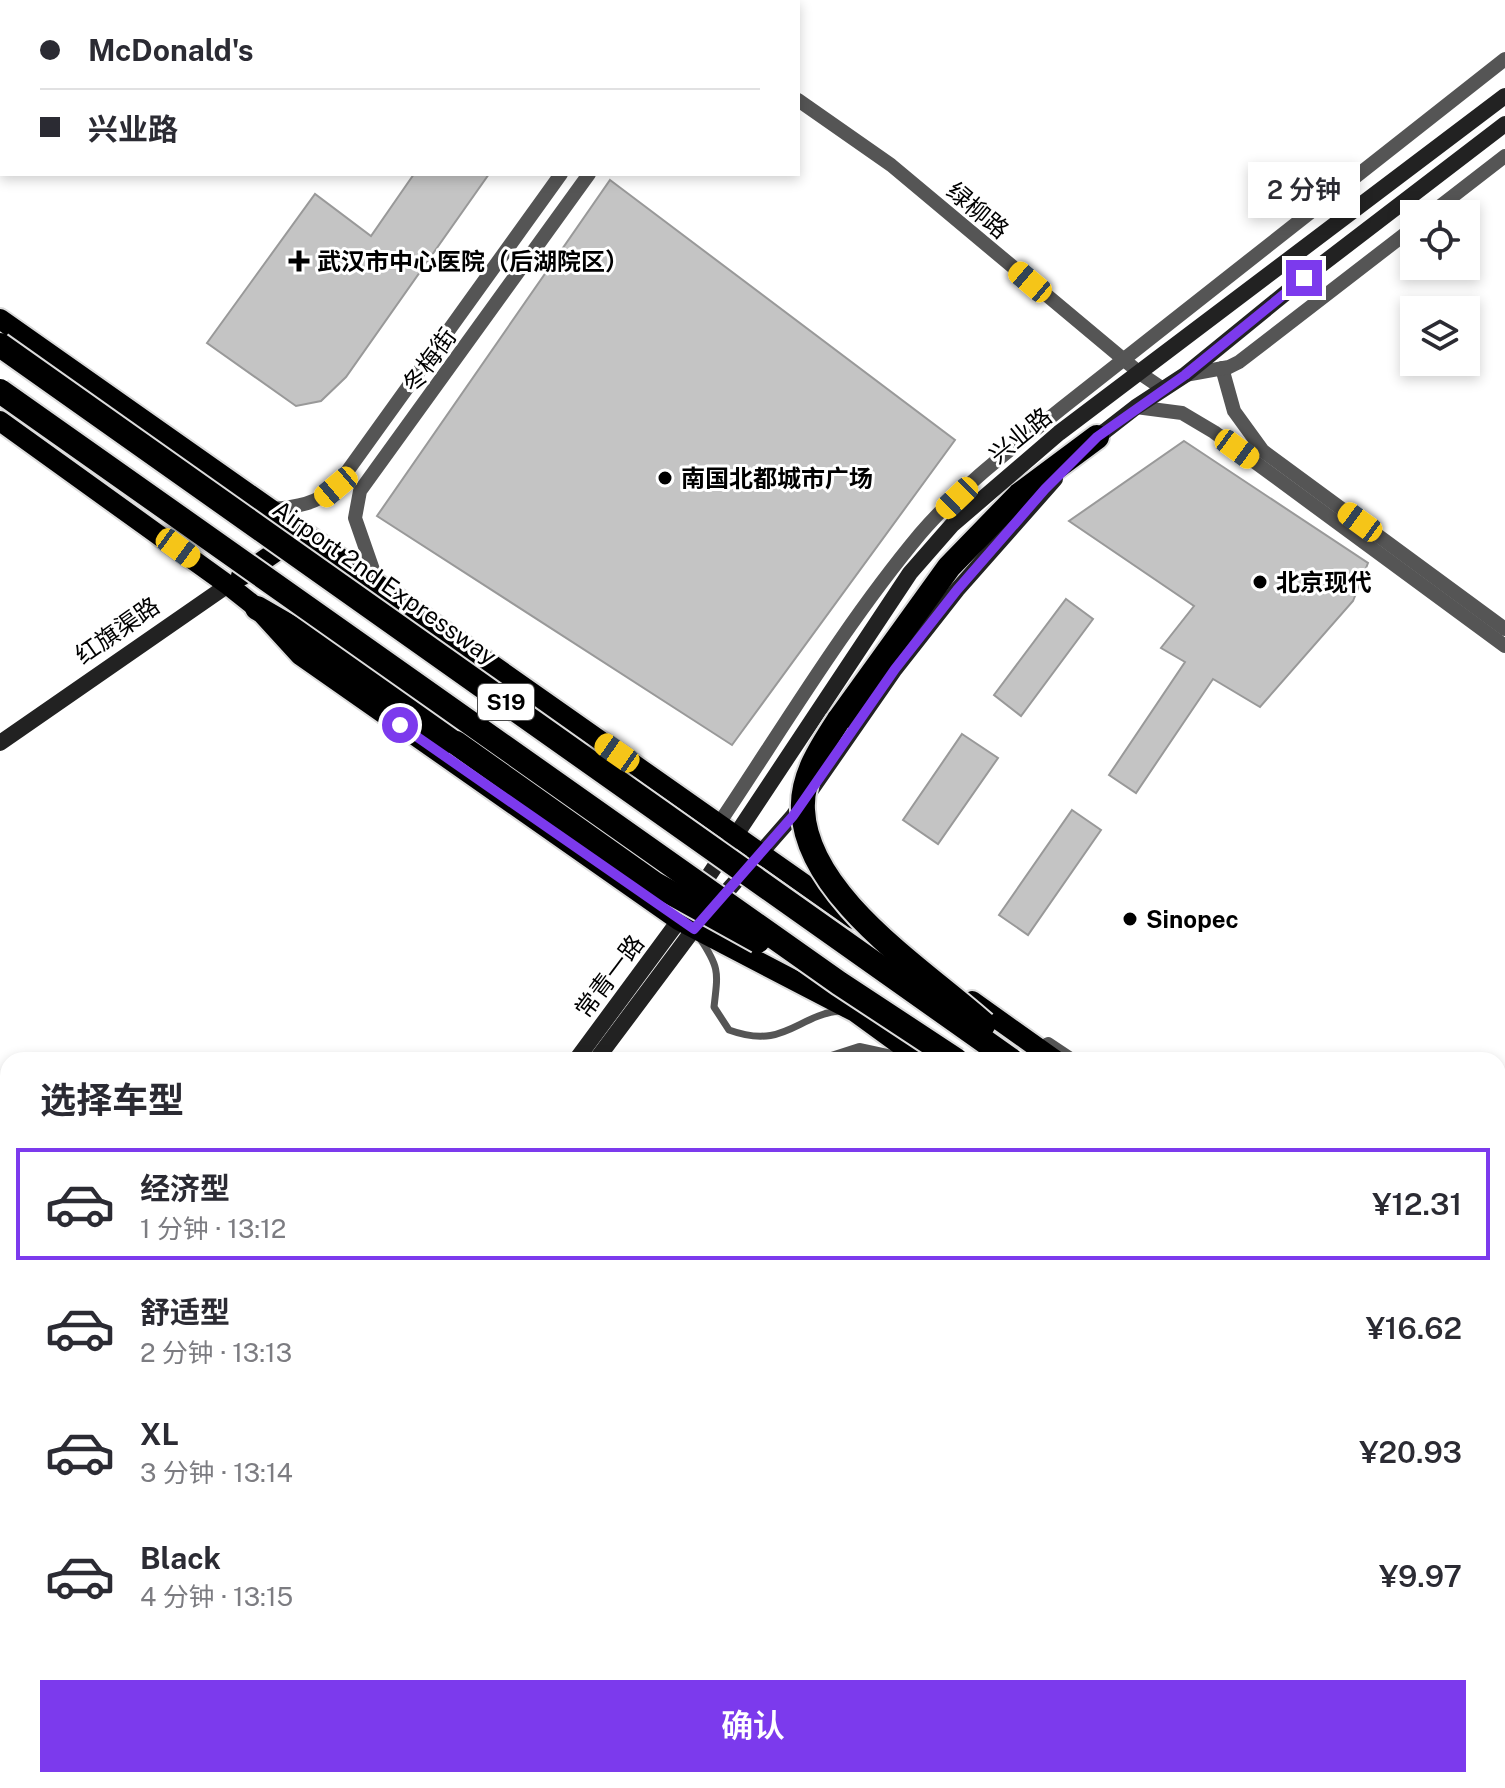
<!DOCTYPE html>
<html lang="zh">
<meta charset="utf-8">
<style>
:root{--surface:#fff;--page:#f2f2f3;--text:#2b2b33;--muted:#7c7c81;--line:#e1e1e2;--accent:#7c3aed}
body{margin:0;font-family:"Public Sans","Noto Sans SC",sans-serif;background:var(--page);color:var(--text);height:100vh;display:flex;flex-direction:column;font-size:30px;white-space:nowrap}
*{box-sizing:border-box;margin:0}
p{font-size:26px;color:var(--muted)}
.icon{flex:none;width:44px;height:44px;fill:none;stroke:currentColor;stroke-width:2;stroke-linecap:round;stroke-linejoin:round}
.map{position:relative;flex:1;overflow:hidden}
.details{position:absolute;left:0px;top:1052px;width:1506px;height:736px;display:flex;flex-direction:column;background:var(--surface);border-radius:24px 24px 0 0;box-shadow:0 4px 12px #0003}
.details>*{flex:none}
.banner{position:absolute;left:0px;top:0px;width:800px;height:176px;box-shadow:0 4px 12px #0003;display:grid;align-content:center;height:176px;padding:0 40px;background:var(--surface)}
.controls{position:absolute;left:1400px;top:200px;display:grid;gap:16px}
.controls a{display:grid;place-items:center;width:80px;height:80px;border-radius:0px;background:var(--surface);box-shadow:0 4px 12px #0003;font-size:40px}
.end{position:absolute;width:36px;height:36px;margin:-18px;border:10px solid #7c3aed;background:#fff;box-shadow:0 0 0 4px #fff}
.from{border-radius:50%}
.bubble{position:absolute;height:56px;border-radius:0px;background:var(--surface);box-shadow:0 4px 12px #0003;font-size:26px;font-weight:600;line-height:56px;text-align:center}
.car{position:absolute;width:24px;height:48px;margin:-24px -12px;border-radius:10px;box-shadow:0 0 6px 2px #0007;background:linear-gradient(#f5c518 24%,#345 0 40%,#f5c518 0 76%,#345 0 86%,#f5c518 0)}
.banner b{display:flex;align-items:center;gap:28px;height:76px;font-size:30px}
.banner b+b{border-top:2px solid var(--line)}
.banner i{width:20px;height:20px;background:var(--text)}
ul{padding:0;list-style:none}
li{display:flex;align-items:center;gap:24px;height:112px;margin:0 16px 12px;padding:0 24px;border:4px solid transparent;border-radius:0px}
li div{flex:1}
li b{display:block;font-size:30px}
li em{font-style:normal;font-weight:600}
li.active{border-color:var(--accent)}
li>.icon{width:72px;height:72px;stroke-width:1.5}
h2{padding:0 40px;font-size:36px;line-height:96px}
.primary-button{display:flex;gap:16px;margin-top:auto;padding:16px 40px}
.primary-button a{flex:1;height:92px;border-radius:0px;background:var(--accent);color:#fff;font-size:32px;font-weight:600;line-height:92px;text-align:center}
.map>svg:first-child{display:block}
</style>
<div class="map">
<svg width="1505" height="1788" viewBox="0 0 1505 1788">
<rect width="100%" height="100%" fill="#fff"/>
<g fill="#c4c4c4" stroke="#999" stroke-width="2">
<polygon points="414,174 489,174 346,377 321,401 296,406 207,343 315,194 371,236"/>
<polygon points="610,180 955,440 732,745 377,516"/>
<polygon points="1184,441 1368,563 1353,601 1260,707 1213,679 1136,793 1109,775 1185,662 1161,648 1194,606 1069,521"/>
<polygon points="1066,599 1093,619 1021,716 994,695"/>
<polygon points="962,734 998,758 938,844 903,820"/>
<polygon points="1072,810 1101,830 1028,935 999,915"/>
</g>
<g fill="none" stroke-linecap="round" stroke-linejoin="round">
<g stroke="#d9d9d9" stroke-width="20" stroke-dasharray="20 10" stroke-linecap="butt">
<polyline points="1498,1412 1505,1419"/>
<polyline points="1498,1520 1505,1526"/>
</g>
<defs>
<g id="primary">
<polyline points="0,319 854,919"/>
<polyline points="0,421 228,585 257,608 300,655 680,921 855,1012 921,1060"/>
<polyline points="241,576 294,539"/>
<polyline points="972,1001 1055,1060"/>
</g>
<g id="motorway">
<polyline points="257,608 309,638 456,743"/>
<polyline points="838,721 949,567 1019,495 1097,437"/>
<polyline points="1498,1490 1505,1496"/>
</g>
</defs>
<use href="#primary" stroke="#dbdbdb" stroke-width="24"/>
<use href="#motorway" stroke="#dbdbdb" stroke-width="28"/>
<path stroke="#555" stroke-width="7" d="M699,937C720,968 718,972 714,1007L729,1030C784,1050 796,1016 839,1011"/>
<g stroke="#555" stroke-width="14">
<polyline points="662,0 665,2"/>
<polyline points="686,2 687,0"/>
<polyline points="711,2 713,0"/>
<polyline points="798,100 891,165 1141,374 1163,389"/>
<polyline points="1430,214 1505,156"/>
<polyline points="1222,368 1234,411 1263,451 1505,629"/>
<polyline points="1185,375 1229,367 1239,362 1414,227"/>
<polyline points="1136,407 1182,413 1214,432 1505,646"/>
<path d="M271,509C297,507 316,504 336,487L561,174"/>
<polyline points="378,584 355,518 360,491 589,174"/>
<path d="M718,825C783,728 845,624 920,534C961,486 1014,447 1062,408L1505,59"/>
<polyline points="1048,1044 1072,1060"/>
<polyline points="829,1060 860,1050 906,1060"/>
<polyline points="1498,1290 1505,1287"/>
<polyline points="267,1780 272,1788"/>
</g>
<polyline stroke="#555" stroke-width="16" points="0,1352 8,1365"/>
<g stroke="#222" stroke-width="16">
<polyline points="1091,442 1136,407 1185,375 1304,278 1505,124"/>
<polyline points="0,743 228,585"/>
<polyline points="698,892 910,573 952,525 1059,433 1505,96"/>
<polyline points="576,1060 686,911"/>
<polyline points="596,1060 694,929 793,816 895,669 957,590 1055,479"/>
<polyline points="0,1606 8,1600"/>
<polyline points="0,1631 8,1625"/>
</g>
<use href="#primary" stroke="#000" stroke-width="20"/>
<use href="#motorway" stroke="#000" stroke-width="24"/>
<defs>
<g id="rail">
<polyline points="1498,1403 1505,1398"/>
<polyline points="1498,1425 1505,1420"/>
<polyline points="1498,1448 1505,1443"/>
<polyline points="1498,1463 1505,1458"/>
<polyline points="1498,1489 1505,1484"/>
<polyline points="1498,1503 1505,1499"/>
<polyline points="1498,1574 1505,1570"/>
<polyline points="1498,1605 1505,1601"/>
<polyline points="947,1788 958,1780"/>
<polyline points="967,1788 978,1780"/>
<polyline points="989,1788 1000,1780"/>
<polyline points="1017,1788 1028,1780"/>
<polyline points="1039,1788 1050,1780"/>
<polyline points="1076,1788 1087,1780"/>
<polyline points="1099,1788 1110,1780"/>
<polyline points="1164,1788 1175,1780"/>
<polyline points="1211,1788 1223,1780"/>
</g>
</defs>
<use href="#rail" stroke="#000" stroke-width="8"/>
<use href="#rail" stroke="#fff" stroke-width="5" stroke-dasharray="15" stroke-linecap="butt"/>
<defs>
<g id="motorway-bridge">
<polyline points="0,345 1011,1060"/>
<polyline points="0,391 839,983 956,1060"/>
<path d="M838,721C821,747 801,777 803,810C807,897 924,970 984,1024"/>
<polyline points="456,743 655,884 758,941"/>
<polyline points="1498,1447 1505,1453"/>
</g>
</defs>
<use href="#motorway-bridge" stroke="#dbdbdb" stroke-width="28" stroke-linecap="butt"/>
<use href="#motorway-bridge" stroke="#000" stroke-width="24"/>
</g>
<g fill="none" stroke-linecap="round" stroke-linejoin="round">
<polyline stroke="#7c3aed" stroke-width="10" points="400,725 694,929 793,816 895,669 957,590 1045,489 1097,437 1185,375 1304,278"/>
</g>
<g fill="#000" stroke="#fff" stroke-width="3">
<path d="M295 249h8v8h8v8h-8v8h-8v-8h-8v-8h8z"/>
<circle cx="665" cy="478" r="8"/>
<circle cx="1260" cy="582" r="8"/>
<circle cx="1130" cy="919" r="8"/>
</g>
<g text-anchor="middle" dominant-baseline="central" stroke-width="6" stroke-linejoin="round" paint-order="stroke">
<rect fill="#fff" stroke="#4c4c4c" stroke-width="2" x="478" y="684" width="56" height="36" rx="6"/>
<g font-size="22" font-weight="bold" fill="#000">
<text x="506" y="702">S19</text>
</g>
<g font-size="24" fill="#000" stroke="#fff">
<text transform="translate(978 210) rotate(40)">绿柳路</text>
<text transform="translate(429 360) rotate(-54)">冬梅街</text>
<text transform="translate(1020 435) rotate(-39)">兴业路</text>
<text transform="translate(385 582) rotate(35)">Airport 2nd Expressway</text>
<text transform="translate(117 630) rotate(-35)">红旗渠路</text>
<text transform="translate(609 976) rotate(-53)">常青一路</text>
</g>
<g font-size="24" font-weight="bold" fill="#000" stroke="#fff" text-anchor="start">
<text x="317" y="261">武汉市中心医院（后湖院区）</text>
<text x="681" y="478">南国北都城市广场</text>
<text x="1276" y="582">北京现代</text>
<text x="1146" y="919">Sinopec</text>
</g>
</g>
</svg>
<div class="controls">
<a><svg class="icon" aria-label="locate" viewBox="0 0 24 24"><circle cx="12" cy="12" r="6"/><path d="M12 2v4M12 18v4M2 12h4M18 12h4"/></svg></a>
<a><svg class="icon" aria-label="layers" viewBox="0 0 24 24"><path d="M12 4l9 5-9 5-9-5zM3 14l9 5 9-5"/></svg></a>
</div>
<i class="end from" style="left:400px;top:725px"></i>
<i class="end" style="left:1304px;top:278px"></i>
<div class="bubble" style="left:1248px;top:162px;width:112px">2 分钟</div>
<i class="car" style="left:1030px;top:282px;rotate:310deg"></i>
<i class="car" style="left:1237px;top:449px;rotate:126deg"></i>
<i class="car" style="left:336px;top:487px;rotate:230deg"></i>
<i class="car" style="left:957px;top:498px;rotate:226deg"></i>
<i class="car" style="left:1360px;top:522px;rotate:306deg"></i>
<i class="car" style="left:178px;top:548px;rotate:126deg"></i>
<i class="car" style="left:617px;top:753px;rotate:305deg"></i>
<div class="banner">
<b><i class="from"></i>McDonald's</b>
<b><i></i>兴业路</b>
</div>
<section class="details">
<h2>选择车型</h2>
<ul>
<li class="active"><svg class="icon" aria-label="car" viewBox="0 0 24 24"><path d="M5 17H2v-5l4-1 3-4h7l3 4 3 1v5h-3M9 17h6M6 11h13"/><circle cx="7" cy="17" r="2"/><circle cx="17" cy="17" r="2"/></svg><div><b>经济型</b><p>1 分钟 · 13:12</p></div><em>¥12.31</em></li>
<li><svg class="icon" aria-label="car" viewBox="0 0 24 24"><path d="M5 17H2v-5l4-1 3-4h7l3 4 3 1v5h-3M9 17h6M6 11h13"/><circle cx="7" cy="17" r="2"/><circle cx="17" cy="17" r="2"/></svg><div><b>舒适型</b><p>2 分钟 · 13:13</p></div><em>¥16.62</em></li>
<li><svg class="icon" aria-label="car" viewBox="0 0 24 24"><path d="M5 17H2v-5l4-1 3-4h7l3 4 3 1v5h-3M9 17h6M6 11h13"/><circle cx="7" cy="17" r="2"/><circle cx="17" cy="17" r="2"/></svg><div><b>XL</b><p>3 分钟 · 13:14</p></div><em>¥20.93</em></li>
<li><svg class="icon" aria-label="car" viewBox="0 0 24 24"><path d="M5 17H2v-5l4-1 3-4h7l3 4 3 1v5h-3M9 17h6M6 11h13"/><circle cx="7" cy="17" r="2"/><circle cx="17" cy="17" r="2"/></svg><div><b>Black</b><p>4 分钟 · 13:15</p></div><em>¥9.97</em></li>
</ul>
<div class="primary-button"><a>确认</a></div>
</section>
</div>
